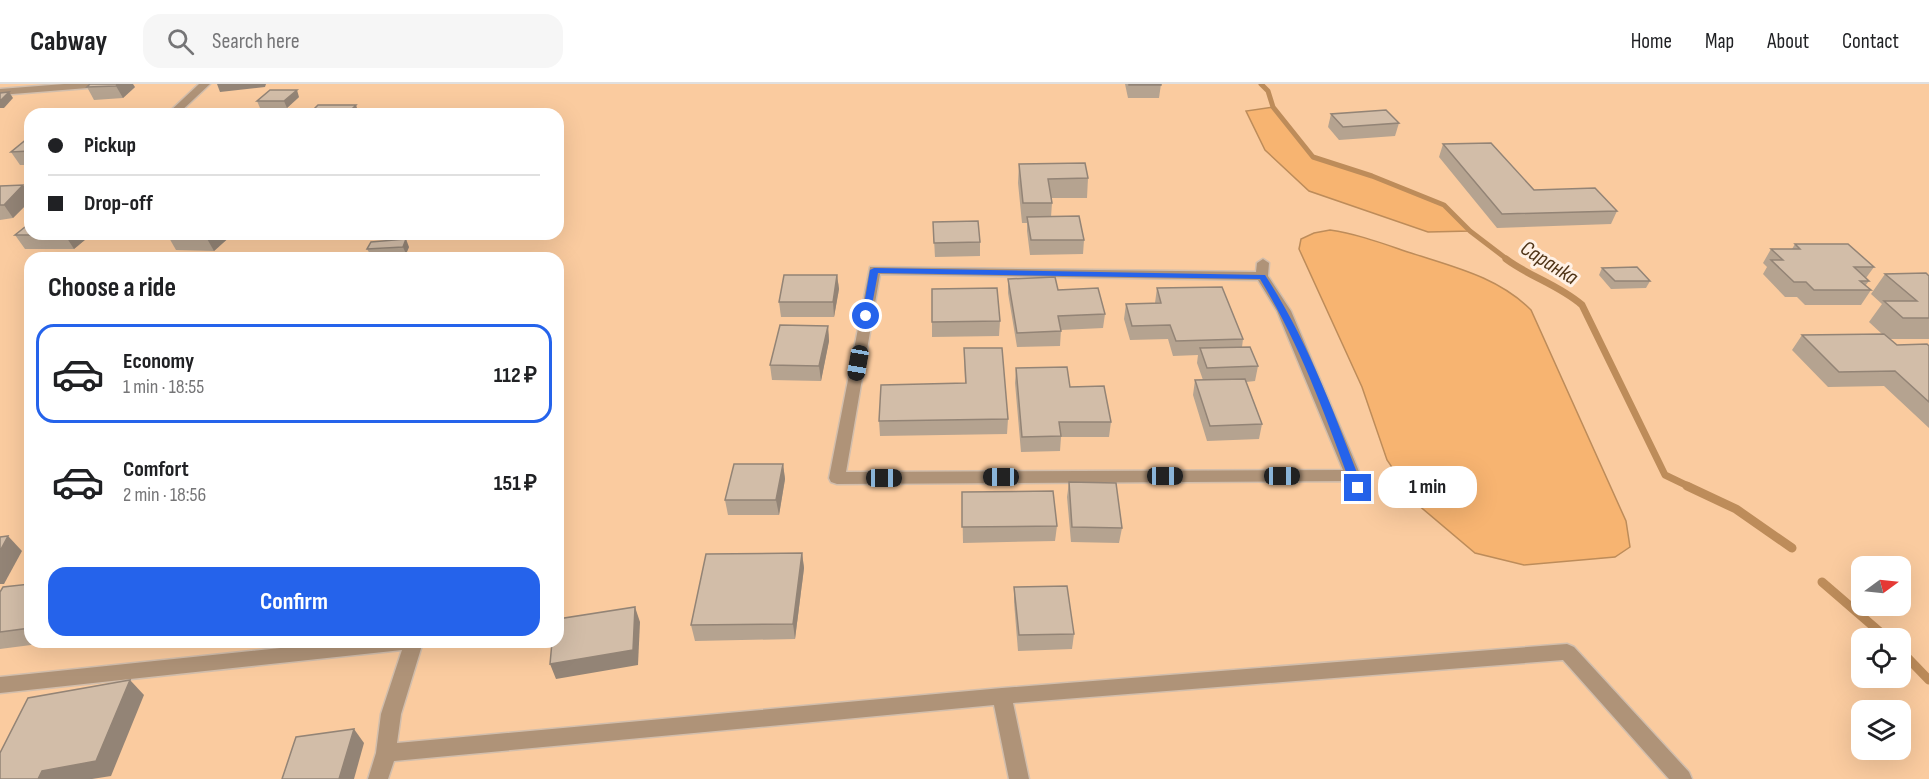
<!DOCTYPE html>
<meta charset="utf-8">
<style>
:root{--surface:#fff;--page:#f6f6f6;--text:#202124;--muted:#757577;--line:#e0e0e0;--accent:#2563eb}
body{margin:0;font-family:"Sofia Sans Condensed",sans-serif;background:var(--page);color:var(--text);height:100vh;display:flex;flex-direction:column;font-size:22px;white-space:nowrap}
*{box-sizing:border-box;margin:0}
p{font-size:20px;color:var(--muted)}
.icon{flex:none;width:33px;height:33px;fill:none;stroke:currentColor;stroke-width:2;stroke-linecap:round;stroke-linejoin:round}
.map{position:relative;flex:1;overflow:hidden}
.side{position:absolute;left:24px;top:168px;width:540px;height:396px;display:flex;flex-direction:column;background:var(--surface);border-radius:18px;box-shadow:0 6px 24px #0002}
.side>*{flex:none}
.top-card{position:absolute;left:24px;top:24px;width:540px;height:132px;border-radius:18px;box-shadow:0 6px 24px #0002;display:grid;align-content:center;height:132px;padding:0 24px;background:var(--surface)}
.needle{width:39px;rotate:75deg}
.buttons{position:absolute;left:1851px;top:472px;display:grid;gap:12px}
.buttons a{display:grid;place-items:center;width:60px;height:60px;border-radius:12px;background:var(--surface);box-shadow:0 6px 24px #0002;font-size:30px}
.end{position:absolute;width:27px;height:27px;margin:-14px;border:8px solid #2563eb;background:#fff;box-shadow:0 0 0 3px #fff}
.from{border-radius:50%}
.bubble{position:absolute;height:42px;border-radius:18px;background:var(--surface);box-shadow:0 6px 24px #0002;font-size:20px;font-weight:700;line-height:42px;text-align:center}
.car{position:absolute;width:18px;height:36px;margin:-18px -9px;border-radius:8px;box-shadow:0 0 4px 2px #0007;background:linear-gradient(#222 24%,#8ab4d8 0 40%,#222 0 76%,#8ab4d8 0 86%,#222 0)}
.top-card b{display:flex;align-items:center;gap:21px;height:57px;font-size:22px}
.top-card b+b{border-top:2px solid var(--line)}
.top-card i{width:15px;height:15px;background:var(--text)}
ul{padding:0;list-style:none}
li{display:flex;align-items:center;gap:18px;height:99px;margin:0 12px 9px;padding:0 12px;border:3px solid transparent;border-radius:18px}
li div{flex:1}
li b{display:block;font-size:22px}
li em{font-style:normal;font-weight:700}
li.on{border-color:var(--accent)}
li>.icon{width:54px;height:54px;stroke-width:1.5}
h2{padding:0 24px;font-size:27px;line-height:72px}
.primary-button{display:flex;gap:12px;margin-top:auto;padding:12px 24px}
.primary-button a{flex:1;height:69px;border-radius:18px;background:var(--accent);color:#fff;font-size:24px;font-weight:700;line-height:69px;text-align:center}
header{display:flex;align-items:center;gap:36px;box-sizing:border-box;height:84px;padding:0 30px;background:var(--surface);border-bottom:2px solid var(--line)}
header strong{font-size:28px}
nav{display:flex;gap:33px;margin-inline-start:auto;font-size:21px}
.search{width:420px;height:54px;background:var(--page);display:flex;align-items:center;gap:15px;box-sizing:border-box;padding:0 21px;border-radius:18px;color:var(--muted);font-size:22px}
.map>svg:first-child{display:block}
</style>
<header>
<strong>Cabway</strong>
<div class="search"><svg class="icon" aria-label="search" viewBox="0 0 24 24"><circle cx="10" cy="10" r="6"/><path d="M15 15l6 6"/></svg>Search here</div>
<nav><a>Home</a><a>Map</a><a>About</a><a>Contact</a></nav>
</header>
<div class="map">
<svg width="1929" height="695" viewBox="0 0 1929 695">
<rect width="100%" height="100%" fill="#f9e2cd"/>
<path fill="#facb9f" fill-rule="evenodd" d="M0,0H1929V695H0ZM30,30H558V150H30ZM30,174H558V558H30ZM1862,483H1900V522H1862ZM1862,555H1900V594H1862ZM1862,627H1900V666H1862Z"/>
<g fill="#f7b471" stroke="#bd8c5a" stroke-width="1.5">
<polygon points="1273,23 1313,73 1372,92 1444,121 1470,147 1428,148 1309,107 1265,66 1246,27"/>
<path d="M1330,146C1358,150 1384,160 1411,169C1454,183 1498,193 1531,226L1626,437L1630,463L1615,473L1524,481L1475,469L1417,420L1387,376L1362,303L1299,165L1301,155L1314,149Z"/>
</g>
<g fill="none" stroke-linecap="round" stroke-linejoin="round">
<polyline stroke="#bd8c5a" stroke-width="5" points="1261,0 1268,7 1273,23 1313,73 1372,92 1444,121 1470,147 1508,176"/>
<path stroke="#bd8c5a" stroke-width="7" d="M1506,175C1530,193 1559,201 1582,221L1665,391L1690,403"/>
<g stroke="#bd8c5a" stroke-width="9">
<polyline points="1687,402 1736,425 1792,464"/>
<polyline points="1822,498 1888,555"/>
<polyline points="1900,566 1929,596"/>
</g>
<defs>
<g id="minor">
<polygon points="64,0 105,0 100,3 0,11 0,5"/>
<polygon points="199,0 210,0 178,30 167,30"/>
<path d="M1263,175L1269,179L1268,192L1291,227L1366,404L1364,408H1352L1347,397L837,400L831,398L829,394L870,183L1256,188L1257,179ZM880,190L1258,196L1277,227L1343,386L846,388Z"/>
<polygon points="338,558 423,558 401,630 397,659 1002,604 1567,560 1574,563 1689,688 1692,695 1669,695 1563,576 1013,619 1029,695 1009,695 994,621 394,677 388,695 368,695 376,669 381,630 402,566 0,609 0,593"/>
</g>
</defs>
<use href="#minor" stroke="#d2beac" stroke-width="3"/>
<use href="#minor" fill="#af9378" fill-rule="evenodd"/>
</g>
<g fill="#b5a390">
<polygon points="90,0 135,3 123,14 94,16 87,3"/>
<polygon points="1125,0 1161,0 1159,14 1128,14"/>
<polygon points="299,13 287,24 260,24 257,17"/>
<polygon points="1331,30 1399,39 1395,52 1339,56 1328,43"/>
<polygon points="30,54 30,81 20,81 11,68"/>
<polygon points="1443,60 1534,106 1617,127 1611,140 1497,144 1439,73"/>
<polygon points="1019,80 1088,94 1087,114 1051,114 1052,119 1051,133 1084,156 1083,170 1030,171 1027,147 1027,139 1022,139 1018,99"/>
<polygon points="23,101 30,110 30,117 13,134 0,136 0,102"/>
<polygon points="933,138 980,158 980,172 935,173"/>
<polygon points="30,150 92,150 74,165 25,165 15,151"/>
<polygon points="233,150 214,167 176,166 168,152"/>
<polygon points="1795,160 1874,183 1866,194 1869,197 1865,202 1871,206 1861,221 1805,221 1797,213 1785,213 1763,190 1767,183 1763,179 1771,165 1792,165"/>
<polygon points="409,163 406,170 372,173 372,174 316,174 370,170 367,165"/>
<polygon points="1602,184 1650,197 1646,204 1611,205 1599,191"/>
<polygon points="1885,190 1929,192 1929,255 1890,255 1897,261 1929,262 1929,344 1884,302 1828,303 1792,266 1802,251 1882,250 1869,238 1882,220 1871,210"/>
<polygon points="837,191 839,205 834,233 781,233 779,218"/>
<polygon points="1008,195 1058,206 1105,230 1103,244 1061,246 1060,262 1017,263 1008,209"/>
<polygon points="1157,204 1243,255 1242,263 1258,282 1255,297 1246,298 1262,340 1259,355 1207,357 1193,311 1195,296 1203,296 1197,279 1198,271 1173,272 1168,255 1130,256 1124,235 1126,220 1155,219"/>
<polygon points="1000,237 999,252 932,253 932,238"/>
<polygon points="828,242 829,257 821,297 772,296 770,281"/>
<polygon points="964,264 1008,335 1007,350 880,352 879,337 965,299"/>
<polygon points="1016,284 1070,303 1111,338 1109,353 1061,353 1060,367 1021,368 1015,299"/>
<polygon points="783,380 785,395 779,431 728,431 725,416"/>
<polygon points="1069,398 1122,444 1119,459 1071,458 1067,413"/>
<polygon points="962,408 1057,442 1055,457 963,459"/>
<polygon points="802,469 804,484 795,555 695,557 691,541"/>
<polygon points="30,500 30,558 54,558 0,565 0,507"/>
<polygon points="1014,503 1074,550 1072,565 1018,567 1014,518"/>
</g>
<g fill="#938476">
<polygon points="118,0 133,0 135,3 123,14 116,2"/>
<polygon points="217,0 266,0 265,3 220,8"/>
<polygon points="297,6 299,13 287,24 284,17"/>
<polygon points="9,8 13,14 4,24 0,24 0,17"/>
<polygon points="356,21 359,30 347,30"/>
<polygon points="23,101 30,110 30,117 13,134 4,121"/>
<polygon points="66,150 92,150 74,165 65,151"/>
<polygon points="210,150 233,150 214,167 206,153"/>
<polygon points="406,155 409,163 406,170 403,163"/>
<polygon points="837,191 839,205 834,233 833,218"/>
<polygon points="828,242 829,257 821,297 819,282"/>
<polygon points="783,380 785,395 779,431 776,416"/>
<polygon points="8,452 22,467 4,500 0,500 0,467"/>
<polygon points="802,469 804,484 795,555 793,540"/>
<polygon points="635,523 640,538 638,581 556,595 550,580"/>
<polygon points="130,596 144,611 111,692 92,695 38,695 42,687"/>
<polygon points="354,645 364,659 354,695 339,695"/>
</g>
<g fill="#d2bda8" stroke="#938476" stroke-width="1.5">
<polygon points="90,0 118,0 116,2 87,3"/>
<rect x="1129" y="0" width="32" height="1"/>
<polygon points="270,6 297,6 284,17 257,17"/>
<polygon points="9,8 0,17 0,9"/>
<polygon points="318,21 356,21 347,30 309,30"/>
<polygon points="1386,26 1399,39 1343,43 1331,30"/>
<polygon points="28,54 30,54 30,67 11,68"/>
<polygon points="1491,59 1534,106 1595,104 1617,127 1502,130 1443,60"/>
<polygon points="1085,79 1088,94 1048,95 1052,119 1023,119 1019,80"/>
<polygon points="23,101 4,121 0,121 0,102"/>
<polygon points="1079,132 1084,156 1031,156 1027,133"/>
<polygon points="978,137 980,158 934,159 933,138"/>
<polygon points="30,139 30,150 66,150 65,151 15,151"/>
<polygon points="170,150 210,150 206,153 168,152"/>
<polygon points="406,155 403,163 367,165 371,158"/>
<polygon points="1795,160 1848,160 1874,183 1854,183 1869,197 1860,197 1871,206 1814,206 1806,198 1794,198 1771,176 1783,176 1771,165 1800,165"/>
<polygon points="320,170 371,170 368,174 316,174"/>
<polygon points="1637,183 1650,197 1615,197 1602,184"/>
<polygon points="1926,189 1929,192 1929,234 1903,234 1884,217 1917,217 1885,190"/>
<polygon points="784,191 837,191 833,218 779,218"/>
<polygon points="1055,193 1058,206 1098,204 1105,230 1058,232 1061,247 1017,249 1008,195"/>
<polygon points="1222,203 1243,255 1176,257 1170,241 1132,242 1126,220 1161,219 1157,204"/>
<polygon points="997,204 1000,237 932,238 932,205"/>
<polygon points="780,241 828,242 819,282 770,281"/>
<polygon points="1884,250 1897,261 1927,260 1929,262 1929,318 1895,287 1839,288 1802,251"/>
<polygon points="1250,263 1258,282 1207,284 1200,264"/>
<polygon points="964,264 1002,264 1008,335 879,337 881,301 966,299"/>
<polygon points="1067,283 1070,303 1104,302 1111,338 1059,338 1061,352 1022,353 1016,284"/>
<polygon points="1245,295 1262,340 1210,342 1195,296"/>
<polygon points="734,380 783,380 776,416 725,416"/>
<polygon points="1069,398 1116,399 1122,444 1072,443"/>
<polygon points="1053,407 1057,442 962,443 962,408"/>
<polygon points="8,452 0,467 0,453"/>
<polygon points="802,469 793,540 691,541 706,470"/>
<polygon points="30,500 30,544 0,548 0,508 3,503"/>
<polygon points="1067,502 1074,550 1019,551 1014,503"/>
<polygon points="635,523 633,566 550,580 552,558 558,558 558,535"/>
<polygon points="130,596 96,677 42,687 38,695 0,695 0,669 28,614"/>
<polygon points="354,645 339,695 282,695 296,653"/>
</g>
<path fill="#2563eb" d="M874,184L1265,191C1308,256 1335,332 1363,404L1358,408L1352,404C1326,333 1300,260 1260,195L878,189L870,232L866,235L862,232L870,186Z"/>
<g text-anchor="middle" dominant-baseline="central" stroke-width="6" stroke-linejoin="round" paint-order="stroke">
<g font-size="22" font-style="italic" fill="#4f3417" stroke="#fff1e5">
<text transform="translate(1549 179) rotate(32)">Саранка</text>
</g>
</g>
</svg>
<div class="buttons">
<a><svg class="needle" viewBox="-14 -14 28 28"><path d="M0-13l5 13h-10z" fill="#e53935"/><path d="M0 13l5-13h-10z" fill="#757577"/></svg></a>
<a><svg class="icon" aria-label="locate" viewBox="0 0 24 24"><circle cx="12" cy="12" r="6"/><path d="M12 2v4M12 18v4M2 12h4M18 12h4"/></svg></a>
<a><svg class="icon" aria-label="layers" viewBox="0 0 24 24"><path d="M12 4l9 5-9 5-9-5zM3 14l9 5 9-5"/></svg></a>
</div>
<i class="end from" style="left:866px;top:232px"></i>
<i class="end" style="left:1358px;top:404px"></i>
<div class="bubble" style="left:1378px;top:382px;width:99px">1 min</div>
<i class="car" style="left:858px;top:279px;rotate:190deg"></i>
<i class="car" style="left:1165px;top:392px;rotate:90deg"></i>
<i class="car" style="left:1282px;top:392px;rotate:90deg"></i>
<i class="car" style="left:1001px;top:393px;rotate:270deg"></i>
<i class="car" style="left:884px;top:394px;rotate:90deg"></i>
<div class="top-card">
<b><i class="from"></i>Pickup</b>
<b><i></i>Drop-off</b>
</div>
<section class="side">
<h2>Choose a ride</h2>
<ul>
<li class="on"><svg class="icon" aria-label="car" viewBox="0 0 24 24"><path d="M5 17H2v-5l4-1 3-4h7l3 4 3 1v5h-3M9 17h6M6 11h13"/><circle cx="7" cy="17" r="2"/><circle cx="17" cy="17" r="2"/></svg><div><b>Economy</b><p>1 min · 18:55</p></div><em>112 ₽</em></li>
<li><svg class="icon" aria-label="car" viewBox="0 0 24 24"><path d="M5 17H2v-5l4-1 3-4h7l3 4 3 1v5h-3M9 17h6M6 11h13"/><circle cx="7" cy="17" r="2"/><circle cx="17" cy="17" r="2"/></svg><div><b>Comfort</b><p>2 min · 18:56</p></div><em>151 ₽</em></li>
</ul>
<div class="primary-button"><a>Confirm</a></div>
</section>
</div>
